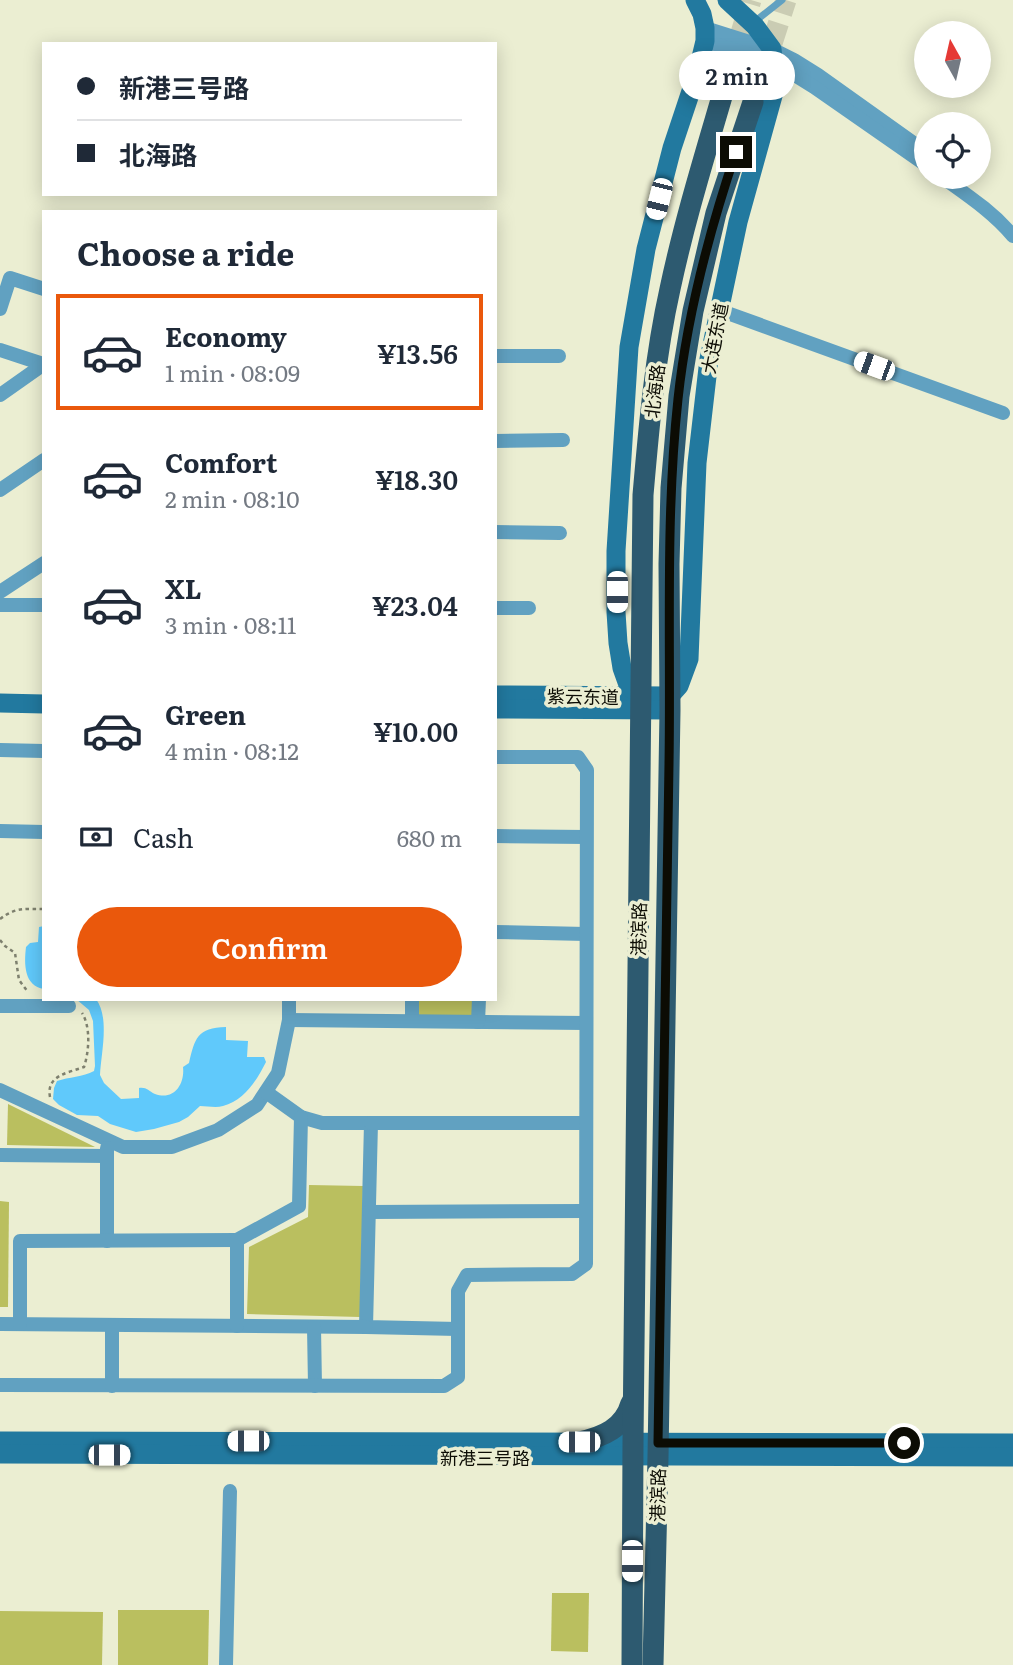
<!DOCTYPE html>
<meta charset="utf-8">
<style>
:root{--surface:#fff;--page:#f2f2f3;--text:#1f2937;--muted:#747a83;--line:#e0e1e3;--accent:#ea580c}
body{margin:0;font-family:Literata,"Noto Sans SC",serif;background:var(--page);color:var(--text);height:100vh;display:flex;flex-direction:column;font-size:26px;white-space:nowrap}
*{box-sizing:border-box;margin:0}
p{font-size:23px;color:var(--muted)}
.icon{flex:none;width:38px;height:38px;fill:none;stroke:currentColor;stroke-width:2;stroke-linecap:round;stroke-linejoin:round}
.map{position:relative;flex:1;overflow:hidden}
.drawer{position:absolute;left:42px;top:210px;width:455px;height:791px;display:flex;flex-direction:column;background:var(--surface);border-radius:0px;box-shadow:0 4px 18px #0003}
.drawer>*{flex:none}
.guide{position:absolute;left:42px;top:42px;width:455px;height:154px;border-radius:0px;box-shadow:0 4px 18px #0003;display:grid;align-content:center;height:154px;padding:0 35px;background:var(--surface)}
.needle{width:46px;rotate:352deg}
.buttons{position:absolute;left:914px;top:21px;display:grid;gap:14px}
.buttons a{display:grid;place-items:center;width:77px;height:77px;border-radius:50%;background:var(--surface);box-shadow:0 4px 18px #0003;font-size:35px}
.end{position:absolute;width:32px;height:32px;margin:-16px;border:9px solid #0c0c04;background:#fff;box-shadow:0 0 0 4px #fff}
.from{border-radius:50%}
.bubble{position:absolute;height:49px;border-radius:24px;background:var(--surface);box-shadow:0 4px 18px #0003;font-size:23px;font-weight:600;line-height:49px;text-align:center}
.car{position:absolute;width:21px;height:42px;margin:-21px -10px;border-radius:9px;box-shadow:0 0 5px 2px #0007;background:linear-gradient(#fff 24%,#345 0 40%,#fff 0 76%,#345 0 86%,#fff 0)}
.guide b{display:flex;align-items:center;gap:24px;height:66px;font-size:26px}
.guide b+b{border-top:2px solid var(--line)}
.guide i{width:18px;height:18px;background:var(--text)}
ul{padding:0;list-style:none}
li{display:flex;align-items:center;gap:21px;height:116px;margin:0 14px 10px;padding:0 21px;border:4px solid transparent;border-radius:0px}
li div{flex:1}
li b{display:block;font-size:26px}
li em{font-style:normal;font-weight:600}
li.on{border-color:var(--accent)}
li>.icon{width:63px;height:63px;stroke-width:1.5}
h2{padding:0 35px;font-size:32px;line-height:84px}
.pay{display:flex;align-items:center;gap:18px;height:77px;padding:0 35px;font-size:26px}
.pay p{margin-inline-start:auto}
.cta{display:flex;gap:14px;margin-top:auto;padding:14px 35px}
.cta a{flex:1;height:80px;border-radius:42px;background:var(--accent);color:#fff;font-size:28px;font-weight:600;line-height:80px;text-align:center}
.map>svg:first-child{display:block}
</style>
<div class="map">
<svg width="1013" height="1665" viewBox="0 0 1013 1665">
<rect width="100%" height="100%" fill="#ebeed2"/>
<g fill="#babf5f">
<rect x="419" y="999" width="54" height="16"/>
<polygon points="8,1104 95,1147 7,1145"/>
<polygon points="309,1185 363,1186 360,1317 247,1314 249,1247 308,1217"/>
<polygon points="0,1201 9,1202 8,1307 0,1307"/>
<polygon points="552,1593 589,1593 588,1652 551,1651"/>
<polygon points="118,1610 209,1610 208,1665 118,1665"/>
<polygon points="0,1611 103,1612 102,1665 0,1665"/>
</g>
<g fill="#60c9fb">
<path d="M44,926V989C24,986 24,964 26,947L30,943L38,942L39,927Z"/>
<path d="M76,999H96C110,1018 101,1053 100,1075L104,1083L121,1099L139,1098V1088C147,1087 148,1091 155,1094C174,1101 185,1084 183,1067L189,1063C195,1038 197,1028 226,1027V1040L248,1041L247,1057H264L266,1062C257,1080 244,1101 223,1106C216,1108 207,1106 200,1106L188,1117L179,1122L154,1129L136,1132L110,1124L98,1116L77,1115L59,1105L53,1099L54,1088L57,1081C69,1077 83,1077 94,1071L95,1066L93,1021L89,1010Z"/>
</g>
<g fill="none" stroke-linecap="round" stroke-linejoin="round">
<g stroke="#caccb3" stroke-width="21" stroke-dasharray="21 10" stroke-linecap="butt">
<polyline points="723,93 751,0"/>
<polyline points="753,102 786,0"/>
</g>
<g stroke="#7e806e" stroke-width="2.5" stroke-dasharray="3.5 3.5" stroke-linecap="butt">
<path d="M0,919C16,907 24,909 44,909"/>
<polyline points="0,940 5,946 15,953 19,980 28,992"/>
<path d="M50,1097C46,1075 68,1073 84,1067C89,1052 91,1027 82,1013"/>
</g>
<polyline stroke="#61a1c1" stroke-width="7" points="753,23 782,0"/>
<g stroke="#61a1c1" stroke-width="14">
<polyline points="705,28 772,49 794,60 818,75 926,152"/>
<polyline points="705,41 774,62 814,87 926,165"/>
<path d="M942,177C967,195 993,212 1013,236"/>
<polyline points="0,309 10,278 44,289"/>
<polyline points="719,310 1003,413"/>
<polyline points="0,350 43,364"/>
<polyline points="495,356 559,356"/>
<polyline points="0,395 44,364"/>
<polyline points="495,441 563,440"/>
<polyline points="0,490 44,460"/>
<polyline points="495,532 560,533"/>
<polyline points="0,592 44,563"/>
<polyline points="0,605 44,605"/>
<polyline points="495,608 529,608"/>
<polyline points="0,750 44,751"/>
<polyline points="0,831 44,832"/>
<polyline points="495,836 586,837"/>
<polyline points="495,932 586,934"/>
<polyline points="412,999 412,1021"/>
<polyline points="0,1006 69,1006"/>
<polyline points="289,1020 586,1023"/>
<polyline points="478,1022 479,999"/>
<polyline points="0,1090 123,1147 172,1147 218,1130 257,1105 278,1073 289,1020 289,999"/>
<polyline points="266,1092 301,1117 322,1123 371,1123 366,1327 458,1329"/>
<polyline points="371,1123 586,1123"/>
<polyline points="0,1155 107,1156"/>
<polyline points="369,1212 586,1211"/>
<polyline points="107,1241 107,1148"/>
<polyline points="0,1324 366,1327"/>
<polyline points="20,1324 20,1241 237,1240"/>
<polyline points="237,1326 237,1240 299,1206 301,1117"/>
<polyline points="314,1327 315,1386"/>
<polyline points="0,1385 444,1386 458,1377 458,1291 467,1275 572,1274 586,1264 587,770 578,757 495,757"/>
<polyline points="112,1386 112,1325"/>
<polyline points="226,1665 230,1491"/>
</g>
<g stroke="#22799f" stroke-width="19">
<polyline points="495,695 670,696 679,686 689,659 697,463 709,359 738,222 776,85 772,49 755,26 727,0"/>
<polyline points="641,696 633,690 627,682 622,668 618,643 616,612 616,551 629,347 646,249 672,148 698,70 705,41 705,28 702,14 695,0"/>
<polyline points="0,703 44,704"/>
<polyline points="495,709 670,710"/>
<polyline points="0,1441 1013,1443"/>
<polyline points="0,1454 1013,1457"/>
</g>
<g stroke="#2d5a70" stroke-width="21">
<path d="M579,1442C603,1437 624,1428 631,1403"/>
<path d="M632,1665L633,1442L643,495C649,426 655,356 670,289C684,223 704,158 723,93"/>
<polyline points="653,1665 658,1457 670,710 669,564 671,488 679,396 693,311 716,213 753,102"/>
</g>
</g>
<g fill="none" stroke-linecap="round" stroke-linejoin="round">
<path stroke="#0c0c04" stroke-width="9" d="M736,152C709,232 687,315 678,399C665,520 671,642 669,764C666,990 663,1216 658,1443H904"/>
</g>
<g text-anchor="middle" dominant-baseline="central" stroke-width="7" stroke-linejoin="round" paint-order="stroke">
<g font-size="18" fill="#0c0c04" stroke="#ebeed2">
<text transform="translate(714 338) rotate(-79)">大连东道</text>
<text transform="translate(654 391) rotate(-83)">北海路</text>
<text transform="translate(583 696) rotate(1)">紫云东道</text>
<text transform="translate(638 929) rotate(-89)">港滨路</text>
<text x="485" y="1457">新港三号路</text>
<text transform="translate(657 1495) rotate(-89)">港滨路</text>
</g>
</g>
</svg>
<div class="buttons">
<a><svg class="needle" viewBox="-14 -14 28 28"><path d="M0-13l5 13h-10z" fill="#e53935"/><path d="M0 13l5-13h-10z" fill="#747a83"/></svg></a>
<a><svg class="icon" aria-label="locate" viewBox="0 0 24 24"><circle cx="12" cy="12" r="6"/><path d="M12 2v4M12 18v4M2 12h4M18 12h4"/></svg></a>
</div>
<i class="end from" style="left:904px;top:1443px"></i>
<i class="end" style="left:736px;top:152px"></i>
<div class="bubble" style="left:679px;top:51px;width:116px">2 min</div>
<i class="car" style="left:659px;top:199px;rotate:194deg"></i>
<i class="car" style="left:874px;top:366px;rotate:290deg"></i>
<i class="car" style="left:617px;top:592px;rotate:180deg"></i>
<i class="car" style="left:248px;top:1441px;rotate:270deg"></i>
<i class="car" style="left:579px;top:1442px;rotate:270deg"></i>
<i class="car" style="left:109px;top:1455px;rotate:90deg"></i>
<i class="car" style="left:632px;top:1561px;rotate:180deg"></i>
<div class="guide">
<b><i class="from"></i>新港三号路</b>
<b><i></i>北海路</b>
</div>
<section class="drawer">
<h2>Choose a ride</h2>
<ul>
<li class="on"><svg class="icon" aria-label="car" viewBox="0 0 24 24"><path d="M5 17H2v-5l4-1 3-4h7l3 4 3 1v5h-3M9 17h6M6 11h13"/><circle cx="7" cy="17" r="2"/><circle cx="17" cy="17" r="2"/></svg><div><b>Economy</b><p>1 min · 08:09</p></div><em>¥13.56</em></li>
<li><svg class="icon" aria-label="car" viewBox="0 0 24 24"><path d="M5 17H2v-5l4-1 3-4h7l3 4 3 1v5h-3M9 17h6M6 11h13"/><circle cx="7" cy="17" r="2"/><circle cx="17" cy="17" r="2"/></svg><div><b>Comfort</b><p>2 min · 08:10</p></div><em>¥18.30</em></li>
<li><svg class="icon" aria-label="car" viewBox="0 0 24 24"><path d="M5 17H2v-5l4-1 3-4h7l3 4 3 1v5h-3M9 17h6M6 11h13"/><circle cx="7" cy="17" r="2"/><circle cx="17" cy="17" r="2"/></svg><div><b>XL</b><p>3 min · 08:11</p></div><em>¥23.04</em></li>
<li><svg class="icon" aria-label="car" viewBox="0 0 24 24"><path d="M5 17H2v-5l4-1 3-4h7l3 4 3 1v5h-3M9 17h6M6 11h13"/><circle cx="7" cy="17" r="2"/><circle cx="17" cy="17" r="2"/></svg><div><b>Green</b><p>4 min · 08:12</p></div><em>¥10.00</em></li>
</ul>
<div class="pay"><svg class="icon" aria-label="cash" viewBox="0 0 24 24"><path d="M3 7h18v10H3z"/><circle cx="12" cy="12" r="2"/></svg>Cash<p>680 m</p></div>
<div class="cta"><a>Confirm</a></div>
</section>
</div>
